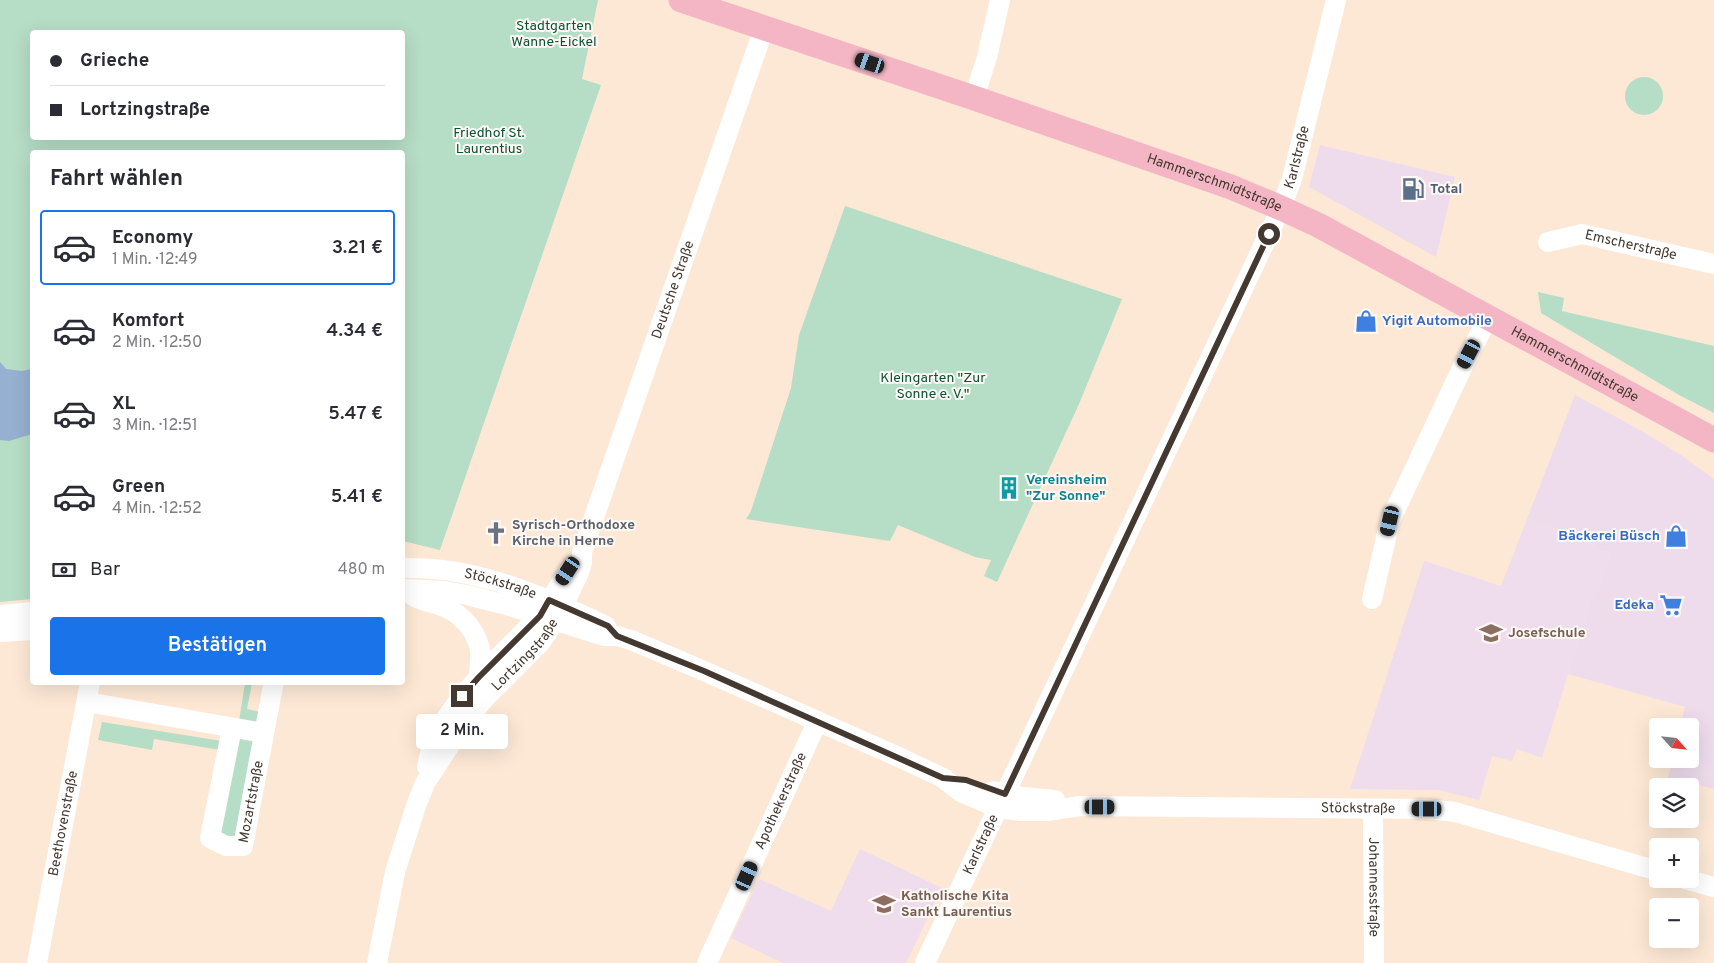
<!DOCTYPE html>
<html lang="de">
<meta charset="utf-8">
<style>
:root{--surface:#fff;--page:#f2f2f3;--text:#2b2b33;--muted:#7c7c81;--line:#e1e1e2;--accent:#1a73e8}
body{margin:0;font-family:Overpass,sans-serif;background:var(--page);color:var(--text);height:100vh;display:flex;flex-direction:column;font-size:19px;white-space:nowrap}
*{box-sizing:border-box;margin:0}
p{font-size:16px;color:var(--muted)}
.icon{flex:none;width:28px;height:28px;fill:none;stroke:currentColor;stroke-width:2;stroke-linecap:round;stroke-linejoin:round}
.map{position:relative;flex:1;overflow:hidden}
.panel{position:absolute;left:30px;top:150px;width:375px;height:535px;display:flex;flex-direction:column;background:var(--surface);border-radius:5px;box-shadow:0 5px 20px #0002}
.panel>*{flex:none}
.hud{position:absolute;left:30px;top:30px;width:375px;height:110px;border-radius:5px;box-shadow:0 5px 20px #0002;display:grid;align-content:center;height:110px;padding:0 20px;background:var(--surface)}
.needle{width:32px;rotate:117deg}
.tools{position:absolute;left:1649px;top:718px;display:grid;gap:10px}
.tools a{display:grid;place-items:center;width:50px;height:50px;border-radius:5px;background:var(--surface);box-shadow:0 5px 20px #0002;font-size:25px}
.end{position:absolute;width:22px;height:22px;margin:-11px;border:6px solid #443930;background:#fff;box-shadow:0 0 0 2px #fff}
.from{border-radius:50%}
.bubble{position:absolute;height:35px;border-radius:5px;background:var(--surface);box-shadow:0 5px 20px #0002;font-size:16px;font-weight:600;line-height:35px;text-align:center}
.car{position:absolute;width:15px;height:30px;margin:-15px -8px;border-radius:6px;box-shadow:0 0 4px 1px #0007;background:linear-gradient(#222 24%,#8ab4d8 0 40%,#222 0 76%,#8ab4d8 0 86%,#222 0)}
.hud b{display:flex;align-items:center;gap:18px;height:48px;font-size:19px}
.hud b+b{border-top:1px solid var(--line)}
.hud i{width:12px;height:12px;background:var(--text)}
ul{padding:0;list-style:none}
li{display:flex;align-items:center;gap:15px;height:75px;margin:0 10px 8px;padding:0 10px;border:2px solid transparent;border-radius:5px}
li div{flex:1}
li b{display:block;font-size:19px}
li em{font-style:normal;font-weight:600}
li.active{border-color:var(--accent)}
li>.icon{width:45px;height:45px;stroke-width:1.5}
h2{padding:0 20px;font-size:22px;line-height:60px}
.pay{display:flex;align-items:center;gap:12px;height:55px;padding:0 20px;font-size:19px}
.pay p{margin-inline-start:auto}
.cta{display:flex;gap:10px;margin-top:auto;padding:10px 20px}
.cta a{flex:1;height:58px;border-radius:5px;background:var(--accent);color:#fff;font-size:20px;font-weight:600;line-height:58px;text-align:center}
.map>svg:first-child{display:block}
</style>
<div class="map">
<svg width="1714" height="963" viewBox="0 0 1714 963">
<rect width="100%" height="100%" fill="#fde8d5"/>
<g fill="#eedced">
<polygon points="1320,145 1455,177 1436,257 1309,187"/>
<polygon points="1575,395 1633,426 1678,453 1714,479 1714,789 1668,778 1673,759 1690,759 1690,726 1680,726 1685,707 1568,674 1594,591 1598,591 1611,553 1595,548 1596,545 1527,519"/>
</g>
<g fill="#efdcec">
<polygon points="1527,519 1596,545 1596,548 1611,553 1598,592 1594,591 1542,758 1517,749 1512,761 1492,756 1479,800 1438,790 1350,789 1424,561 1501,586"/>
<polygon points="860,849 942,888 906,963 783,963 731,938 759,879 831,911"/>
</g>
<g fill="#b6ddc6" fill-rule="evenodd">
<path d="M0,0H598L582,79L601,85L440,550L403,541L402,152H32V599L0,602ZM32,32H402V138H32Z"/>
<circle cx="1644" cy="96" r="19"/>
<polygon points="845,206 1122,299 1079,404 997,582 984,576 991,560 975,557 898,525 890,541 746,519 751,511 791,388 799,335"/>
<polygon points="1538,292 1564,298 1562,311 1714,346 1714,413 1679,395 1541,313"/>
<polygon points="245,683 252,683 247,709 260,712 260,723 239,721"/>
<polygon points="102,722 222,741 220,750 154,739 152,750 98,740"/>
<path d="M235,738L255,741L235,836C229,838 224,836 220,831Z"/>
</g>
<polygon fill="#96b0d1" points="0,362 6,369 22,371 32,369 32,434 9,441 0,440"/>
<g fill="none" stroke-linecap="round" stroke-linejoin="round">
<g stroke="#fff" stroke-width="20">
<polyline points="974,98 987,57 1000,0"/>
<path id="s1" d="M1548,242L1582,234L1714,264"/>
<path id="s2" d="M402,568C424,568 446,569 467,574C516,584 561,605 606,626"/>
<path id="s3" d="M402,589L444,591L467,595L506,605L604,636H617L631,640L704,671L903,759L943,778L961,792L998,808L1020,811H1047L1081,806L1427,809L1455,812L1658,871"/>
<path d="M413,596C421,601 430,602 439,605C458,611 473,626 479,645C482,654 479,667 479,677"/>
<polyline points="1372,599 1390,521 1463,366 1488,318"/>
<polyline points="0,615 32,612"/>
<polyline points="0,632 32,630"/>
<polyline points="87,702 264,733"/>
<path id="s4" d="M232,728L210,838L226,846H243L273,686"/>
<path d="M427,767C436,707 500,659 538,617C550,604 558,586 568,572"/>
<polyline points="993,791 1014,796 1055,800"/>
<path id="s5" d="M1005,794L1281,208L1292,179L1336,0"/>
<path id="s6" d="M1373,809L1374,963"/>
<polyline points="1685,879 1714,887"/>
<path id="s7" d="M37,963L90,682"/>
<path id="s8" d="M377,963L395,872L416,806L425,783L466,721L485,698L540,643L547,633L563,606L578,575L582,563V552L764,28"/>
<path id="s9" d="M707,963L817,722"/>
<path id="s10" d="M925,963L998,808"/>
</g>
<path stroke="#f4b6c4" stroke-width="25" id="s11" d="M681,0L974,98L1231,187L1281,208L1318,225L1714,440"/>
</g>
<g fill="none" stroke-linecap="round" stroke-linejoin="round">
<polyline stroke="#443930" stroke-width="6" points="462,696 479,677 540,616 549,600 608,626 617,636 704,671 943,778 966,780 1005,794 1269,234"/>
</g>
<defs>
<symbol id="fuel-bare" viewBox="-9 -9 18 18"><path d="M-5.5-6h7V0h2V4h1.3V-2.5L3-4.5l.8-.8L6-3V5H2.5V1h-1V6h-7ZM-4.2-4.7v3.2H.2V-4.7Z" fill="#5c6f8a" stroke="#fef9f4" stroke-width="2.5" paint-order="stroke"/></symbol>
<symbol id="shop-bare" viewBox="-9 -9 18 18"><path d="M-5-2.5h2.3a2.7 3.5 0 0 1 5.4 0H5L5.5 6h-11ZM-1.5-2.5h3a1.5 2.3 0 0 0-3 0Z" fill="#3f7fe0" stroke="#fef9f4" stroke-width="2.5" paint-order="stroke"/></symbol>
<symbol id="building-bare" viewBox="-9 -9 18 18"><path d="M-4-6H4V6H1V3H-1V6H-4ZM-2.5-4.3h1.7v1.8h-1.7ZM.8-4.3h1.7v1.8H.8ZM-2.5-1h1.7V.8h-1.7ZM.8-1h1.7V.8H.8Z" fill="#0f9aa8" stroke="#fef9f4" stroke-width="2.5" paint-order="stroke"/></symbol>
<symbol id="church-bare" viewBox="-9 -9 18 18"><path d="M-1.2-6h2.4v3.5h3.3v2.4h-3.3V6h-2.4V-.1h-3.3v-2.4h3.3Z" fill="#6b7280" stroke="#fef9f4" stroke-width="2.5" paint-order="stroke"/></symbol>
<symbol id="supermarket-bare" viewBox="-9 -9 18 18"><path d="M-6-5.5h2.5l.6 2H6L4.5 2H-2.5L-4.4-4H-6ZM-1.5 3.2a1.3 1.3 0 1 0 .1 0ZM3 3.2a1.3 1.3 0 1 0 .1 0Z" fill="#3f7fe0" stroke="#fef9f4" stroke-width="2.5" paint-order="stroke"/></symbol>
<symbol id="school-bare" viewBox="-9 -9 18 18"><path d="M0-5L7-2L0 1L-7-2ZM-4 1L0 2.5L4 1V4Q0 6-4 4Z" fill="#8d6e63" stroke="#fef9f4" stroke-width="2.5" paint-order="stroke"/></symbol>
</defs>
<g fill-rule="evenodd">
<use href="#fuel-bare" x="1397" y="173" width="32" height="32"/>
<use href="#shop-bare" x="1350" y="305" width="32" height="32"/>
<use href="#building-bare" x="993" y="472" width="32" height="32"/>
<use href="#church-bare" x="480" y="517" width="32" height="32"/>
<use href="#shop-bare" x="1660" y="520" width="32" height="32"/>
<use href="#supermarket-bare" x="1655" y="589" width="32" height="32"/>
<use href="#school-bare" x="1475" y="617" width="32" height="32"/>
<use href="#school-bare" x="868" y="888" width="32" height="32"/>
</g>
<g text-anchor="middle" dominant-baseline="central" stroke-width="4" stroke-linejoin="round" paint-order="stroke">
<g font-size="14" fill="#085233" stroke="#fef9f4">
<text x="554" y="26">Stadtgarten<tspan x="554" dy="16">Wanne-Eickel</tspan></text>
<text x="489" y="133">Friedhof St.<tspan x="489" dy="16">Laurentius</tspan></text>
<text x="933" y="378">Kleingarten "Zur<tspan x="933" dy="16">Sonne e. V."</tspan></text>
</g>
<g font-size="14" fill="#443930" stroke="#fef9f4">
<text stroke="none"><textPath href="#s5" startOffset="701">Karlstraße</textPath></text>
<text stroke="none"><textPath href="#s11" startOffset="564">Hammerschmidtstraße</textPath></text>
<text stroke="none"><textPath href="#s1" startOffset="85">Emscherstraße</textPath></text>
<text stroke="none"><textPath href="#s8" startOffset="748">Deutsche Straße</textPath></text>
<text stroke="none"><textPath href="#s11" startOffset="968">Hammerschmidtstraße</textPath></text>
<text stroke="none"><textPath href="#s2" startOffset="100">Stöckstraße</textPath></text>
<text stroke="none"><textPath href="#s8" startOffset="350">Lortzingstraße</textPath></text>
<text stroke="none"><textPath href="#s4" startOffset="192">Mozartstraße</textPath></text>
<text stroke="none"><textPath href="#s9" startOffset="178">Apothekerstraße</textPath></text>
<text stroke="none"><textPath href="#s3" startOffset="1001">Stöckstraße</textPath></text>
<text stroke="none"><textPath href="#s7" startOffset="142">Beethovenstraße</textPath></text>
<text stroke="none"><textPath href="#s10" startOffset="131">Karlstraße</textPath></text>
<text stroke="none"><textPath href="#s6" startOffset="78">Johannesstraße</textPath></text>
</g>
<g font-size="14" font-weight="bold" fill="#4e5e75" stroke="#fef9f4" text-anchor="start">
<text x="1430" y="189">Total</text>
</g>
<g font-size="14" font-weight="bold" fill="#366cbe" stroke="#fef9f4" text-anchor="end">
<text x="1382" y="321" text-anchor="start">Yigit Automobile</text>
<text x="1660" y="536">Bäckerei Büsch</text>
<text x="1654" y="605">Edeka</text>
</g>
<g font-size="14" font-weight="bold" fill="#0d838f" stroke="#fef9f4" text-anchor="start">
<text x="1026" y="480">Vereinsheim<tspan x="1026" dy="16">"Zur Sonne"</tspan></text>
</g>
<g font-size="14" font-weight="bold" fill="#5b616d" stroke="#fef9f4" text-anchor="start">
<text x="512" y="525">Syrisch-Orthodoxe<tspan x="512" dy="16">Kirche in Herne</tspan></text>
</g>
<g font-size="14" font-weight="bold" fill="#785e54" stroke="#fef9f4" text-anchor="start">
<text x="1508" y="633">Josefschule</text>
<text x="901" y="896">Katholische Kita<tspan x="901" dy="16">Sankt Laurentius</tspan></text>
</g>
</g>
</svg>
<div class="tools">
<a><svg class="needle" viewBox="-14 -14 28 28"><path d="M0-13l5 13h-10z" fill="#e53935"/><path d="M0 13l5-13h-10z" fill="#7c7c81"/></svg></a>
<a><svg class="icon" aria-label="layers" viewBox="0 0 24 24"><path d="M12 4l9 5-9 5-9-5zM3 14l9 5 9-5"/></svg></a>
<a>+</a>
<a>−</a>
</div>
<i class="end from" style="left:1269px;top:234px"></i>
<i class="end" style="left:462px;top:696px"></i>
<div class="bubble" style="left:416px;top:714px;width:92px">2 Min.</div>
<i class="car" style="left:870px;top:63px;rotate:289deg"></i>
<i class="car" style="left:1469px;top:354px;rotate:208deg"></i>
<i class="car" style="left:1390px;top:521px;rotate:193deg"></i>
<i class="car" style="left:568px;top:571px;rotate:213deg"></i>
<i class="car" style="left:1100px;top:807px;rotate:90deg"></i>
<i class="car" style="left:1427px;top:809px;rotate:270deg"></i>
<i class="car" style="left:747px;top:876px;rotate:24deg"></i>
<div class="hud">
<b><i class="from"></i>Grieche</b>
<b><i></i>Lortzingstraße</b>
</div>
<section class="panel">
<h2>Fahrt wählen</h2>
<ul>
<li class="active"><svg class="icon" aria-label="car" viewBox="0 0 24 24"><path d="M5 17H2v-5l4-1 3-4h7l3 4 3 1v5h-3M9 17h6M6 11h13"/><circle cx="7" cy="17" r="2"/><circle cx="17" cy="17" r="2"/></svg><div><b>Economy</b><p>1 Min. · 12:49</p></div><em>3.21 €</em></li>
<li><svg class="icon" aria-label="car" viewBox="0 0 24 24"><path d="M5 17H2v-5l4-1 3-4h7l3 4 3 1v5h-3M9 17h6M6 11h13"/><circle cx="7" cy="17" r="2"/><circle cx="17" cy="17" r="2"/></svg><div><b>Komfort</b><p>2 Min. · 12:50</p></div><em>4.34 €</em></li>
<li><svg class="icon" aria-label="car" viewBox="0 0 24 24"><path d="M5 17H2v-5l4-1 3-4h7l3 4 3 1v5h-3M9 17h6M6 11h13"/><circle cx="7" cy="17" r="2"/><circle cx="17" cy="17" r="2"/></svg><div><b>XL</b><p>3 Min. · 12:51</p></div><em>5.47 €</em></li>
<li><svg class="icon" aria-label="car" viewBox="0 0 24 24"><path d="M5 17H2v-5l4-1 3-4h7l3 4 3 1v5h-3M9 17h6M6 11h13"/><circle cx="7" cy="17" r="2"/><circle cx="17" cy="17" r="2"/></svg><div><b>Green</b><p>4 Min. · 12:52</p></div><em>5.41 €</em></li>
</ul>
<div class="pay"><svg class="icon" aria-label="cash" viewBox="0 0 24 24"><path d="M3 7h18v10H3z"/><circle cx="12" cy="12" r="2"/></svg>Bar<p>480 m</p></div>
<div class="cta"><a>Bestätigen</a></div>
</section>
</div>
